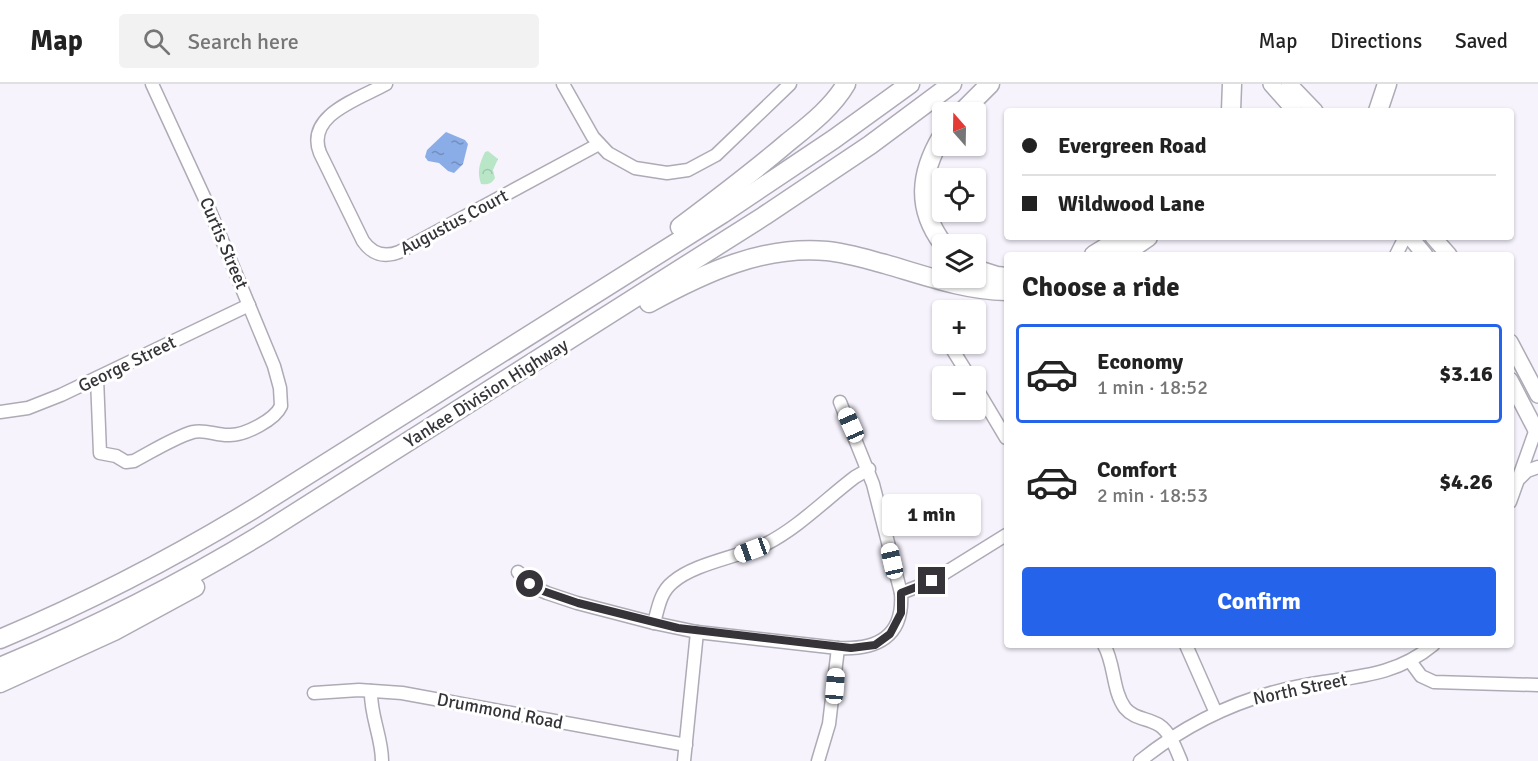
<!DOCTYPE html>
<meta charset="utf-8">
<style>
:root{--surface:#fff;--page:#f2f2f2;--text:#222;--muted:#767676;--line:#e0e0e0;--accent:#2563eb}
body{margin:0;font-family:Signika,sans-serif;background:var(--page);color:var(--text);height:100vh;display:flex;flex-direction:column;font-size:22px;white-space:nowrap}
*{box-sizing:border-box;margin:0}
p{font-size:20px;color:var(--muted)}
.icon{flex:none;width:33px;height:33px;fill:none;stroke:currentColor;stroke-width:2;stroke-linecap:round;stroke-linejoin:round}
.map{position:relative;flex:1;overflow:hidden}
.side{position:absolute;left:1004px;top:168px;width:510px;height:396px;display:flex;flex-direction:column;background:var(--surface);border-radius:6px;box-shadow:0 2px 4px #0004}
.side>*{flex:none}
.top-card{position:absolute;left:1004px;top:24px;width:510px;height:132px;border-radius:6px;box-shadow:0 2px 4px #0004;display:grid;align-content:center;height:132px;padding:0 18px;background:var(--surface)}
.needle{width:39px;rotate:340deg}
.tools{position:absolute;left:932px;top:18px;display:grid;gap:12px}
.tools a{display:grid;place-items:center;width:54px;height:54px;border-radius:6px;background:var(--surface);box-shadow:0 2px 4px #0004;font-size:30px}
.end{position:absolute;width:27px;height:27px;margin:-14px;border:8px solid #363439;background:#fff;box-shadow:0 0 0 3px #fff}
.from{border-radius:50%}
.bubble{position:absolute;height:42px;border-radius:6px;background:var(--surface);box-shadow:0 2px 4px #0004;font-size:20px;font-weight:700;line-height:42px;text-align:center}
.car{position:absolute;width:18px;height:36px;margin:-18px -9px;border-radius:8px;box-shadow:0 0 4px 2px #0007;background:linear-gradient(#fff 24%,#345 0 40%,#fff 0 76%,#345 0 86%,#fff 0)}
.top-card b{display:flex;align-items:center;gap:21px;height:57px;font-size:22px}
.top-card b+b{border-top:2px solid var(--line)}
.top-card i{width:15px;height:15px;background:var(--text)}
ul{padding:0;list-style:none}
li{display:flex;align-items:center;gap:18px;height:99px;margin:0 12px 9px;padding:0 6px;border:3px solid transparent;border-radius:6px}
li div{flex:1}
li b{display:block;font-size:22px}
li em{font-style:normal;font-weight:700}
li.current{border-color:var(--accent)}
li>.icon{width:54px;height:54px;stroke-width:1.5}
h2{padding:0 18px;font-size:27px;line-height:72px}
.primary-button{display:flex;gap:12px;margin-top:auto;padding:12px 18px}
.primary-button a{flex:1;height:69px;border-radius:6px;background:var(--accent);color:#fff;font-size:24px;font-weight:700;line-height:69px;text-align:center}
header{display:flex;align-items:center;gap:36px;box-sizing:border-box;height:84px;padding:0 30px;background:var(--surface);border-bottom:2px solid var(--line)}
header strong{font-size:28px}
nav{display:flex;gap:33px;margin-inline-start:auto;font-size:21px}
.search{width:420px;height:54px;background:var(--page);display:flex;align-items:center;gap:15px;box-sizing:border-box;padding:0 21px;border-radius:6px;color:var(--muted);font-size:22px}
.map>svg:first-child{display:block}
</style>
<header>
<strong>Map</strong>
<div class="search"><svg class="icon" aria-label="search" viewBox="0 0 24 24"><circle cx="10" cy="10" r="6"/><path d="M15 15l6 6"/></svg>Search here</div>
<nav><a>Map</a><a>Directions</a><a>Saved</a></nav>
</header>
<div class="map">
<svg width="1538" height="677" viewBox="0 0 1538 677">
<defs>
<pattern id="park-crowns" width="20" height="18" patternUnits="userSpaceOnUse" patternTransform="scale(1.5)"><rect width="20" height="18" fill="#bae6c8"/><path d="M2 6a3 3 0 1 1 6 0M12 15a3 3 0 1 1 6 0" fill="none" stroke="#a0c6ad"/></pattern>
<pattern id="water-ripples" width="26" height="14" patternUnits="userSpaceOnUse" patternTransform="scale(1.5)"><rect width="26" height="14" fill="#8aade7"/><path d="M2 4q2-2 4 0t4 0M15 11q2-2 4 0t4 0" fill="none" stroke="#728ebc"/></pattern>
</defs>
<rect width="100%" height="100%" fill="#f6f3fd"/>
<path fill="url(#park-crowns)" d="M488,67L498,75L493,86L495,94C492,100 487,101 481,100C477,88 479,80 485,68Z"/>
<polygon fill="url(#water-ripples)" points="446,48 465,56 468,60 463,80 454,89 448,87 439,79 428,77 425,73 427,66"/>
<g fill="none" stroke-linecap="round" stroke-linejoin="round">
<defs>
<g id="minor">
<path d="M386,0C359,15 305,31 320,69L363,157C372,170 384,174 399,168L599,60"/>
<polyline points="563,0 593,53 608,69 635,84 667,89 688,86 716,71 790,0"/>
<polyline points="1396,171 1405,153"/>
<polyline points="941,247 942,248"/>
<polyline points="949,260 969,292"/>
<path d="M97,294L100,369L116,372L126,378L134,377C153,367 173,354 193,348C206,345 217,352 230,351C245,351 275,336 281,322L280,304L274,282L205,115L152,0"/>
<polyline points="975,302 1006,354"/>
<polyline points="0,328 28,324 61,311 249,221"/>
<polyline points="1520,394 1527,387 1538,383"/>
<polyline points="1510,418 1536,345"/>
<path d="M518,488L533,503L547,509L577,519L654,539L697,548L838,564C877,566 904,553 901,509L873,400L840,318"/>
<polyline points="901,509 932,497 1006,451"/>
<path d="M654,539C658,525 660,508 673,498C695,479 739,473 766,460C799,443 826,415 855,393L869,385"/>
<path d="M1104,561C1115,580 1112,606 1125,624C1134,635 1147,634 1159,641C1170,648 1176,665 1181,677"/>
<polyline points="1186,561 1216,629"/>
<polyline points="1410,577 1421,592 1434,598 1538,601"/>
<path d="M371,607C370,631 382,653 382,677"/>
<polyline points="314,609 359,606 402,609 686,661"/>
<polyline points="684,677 697,548"/>
<polyline points="818,677 829,640 838,564"/>
<path d="M1140,677C1186,640 1238,615 1295,603C1345,592 1391,596 1433,561"/>
</g>
<g id="major">
<polyline points="1271,0 1295,27"/>
<polyline points="1289,0 1315,27"/>
<polyline points="1410,153 1425,171"/>
<polyline points="1433,153 1449,171"/>
<polyline points="1510,258 1538,311"/>
<polyline points="1510,296 1538,350"/>
</g>
<g id="highway">
<polyline points="1231,27 1232,0"/>
<polyline points="1378,27 1387,0"/>
<polyline points="962,28 990,0"/>
<path d="M942,52C920,89 916,124 943,160"/>
<path d="M680,143C716,116 752,89 787,59C808,42 832,24 846,0"/>
<polyline points="1094,171 1123,153"/>
<polyline points="1122,171 1148,153"/>
<polyline points="975,185 997,192 1006,193"/>
<path d="M649,219C704,189 763,161 827,167C847,169 866,175 885,180C926,192 964,206 1006,207"/>
<path d="M0,555C88,518 173,474 255,424L722,130L834,55L910,0"/>
<path d="M0,583C93,544 182,499 267,447L764,132L870,61L952,0"/>
<polyline points="0,599 114,547 195,503"/>
</g>
</defs>
<use href="#minor" stroke="#aeabb6" stroke-width="15"/>
<use href="#major" stroke="#aeabb6" stroke-width="18"/>
<use href="#highway" stroke="#aeabb6" stroke-width="21"/>
<use href="#minor" stroke="#fff" stroke-width="12"/>
<use href="#major" stroke="#fff" stroke-width="15"/>
<use href="#highway" stroke="#fff" stroke-width="18"/>
</g>
<g fill="none" stroke-linecap="round" stroke-linejoin="round">
<polyline stroke="#363439" stroke-width="8" points="530,500 537,505 578,519 678,544 851,564 875,561 890,550 901,529 901,509 932,497"/>
</g>
<g text-anchor="middle" dominant-baseline="central" stroke-width="6" stroke-linejoin="round" paint-order="stroke">
<g font-size="18" fill="#363439" stroke="#fff">
<text transform="translate(454 138) rotate(-28)">Augustus Court</text>
<text transform="translate(224 159) rotate(67)">Curtis Street</text>
<text transform="translate(127 280) rotate(-26)">George Street</text>
<text transform="translate(486 309) rotate(-32)">Yankee Division Highway</text>
<text transform="translate(1300 605) rotate(-12)">North Street</text>
<text transform="translate(500 627) rotate(11)">Drummond Road</text>
</g>
</g>
</svg>
<div class="tools">
<a><svg class="needle" viewBox="-14 -14 28 28"><path d="M0-13l5 13h-10z" fill="#e53935"/><path d="M0 13l5-13h-10z" fill="#767676"/></svg></a>
<a><svg class="icon" aria-label="locate" viewBox="0 0 24 24"><circle cx="12" cy="12" r="6"/><path d="M12 2v4M12 18v4M2 12h4M18 12h4"/></svg></a>
<a><svg class="icon" aria-label="layers" viewBox="0 0 24 24"><path d="M12 4l9 5-9 5-9-5zM3 14l9 5 9-5"/></svg></a>
<a>+</a>
<a>−</a>
</div>
<i class="end from" style="left:530px;top:500px"></i>
<i class="end" style="left:932px;top:497px"></i>
<div class="bubble" style="left:882px;top:410px;width:99px">1 min</div>
<i class="car" style="left:851px;top:341px;rotate:336deg"></i>
<i class="car" style="left:752px;top:466px;rotate:250deg"></i>
<i class="car" style="left:892px;top:477px;rotate:347deg"></i>
<i class="car" style="left:835px;top:602px;rotate:5deg"></i>
<div class="top-card">
<b><i class="from"></i>Evergreen Road</b>
<b><i></i>Wildwood Lane</b>
</div>
<section class="side">
<h2>Choose a ride</h2>
<ul>
<li class="current"><svg class="icon" aria-label="car" viewBox="0 0 24 24"><path d="M5 17H2v-5l4-1 3-4h7l3 4 3 1v5h-3M9 17h6M6 11h13"/><circle cx="7" cy="17" r="2"/><circle cx="17" cy="17" r="2"/></svg><div><b>Economy</b><p>1 min · 18:52</p></div><em>$3.16</em></li>
<li><svg class="icon" aria-label="car" viewBox="0 0 24 24"><path d="M5 17H2v-5l4-1 3-4h7l3 4 3 1v5h-3M9 17h6M6 11h13"/><circle cx="7" cy="17" r="2"/><circle cx="17" cy="17" r="2"/></svg><div><b>Comfort</b><p>2 min · 18:53</p></div><em>$4.26</em></li>
</ul>
<div class="primary-button"><a>Confirm</a></div>
</section>
</div>
